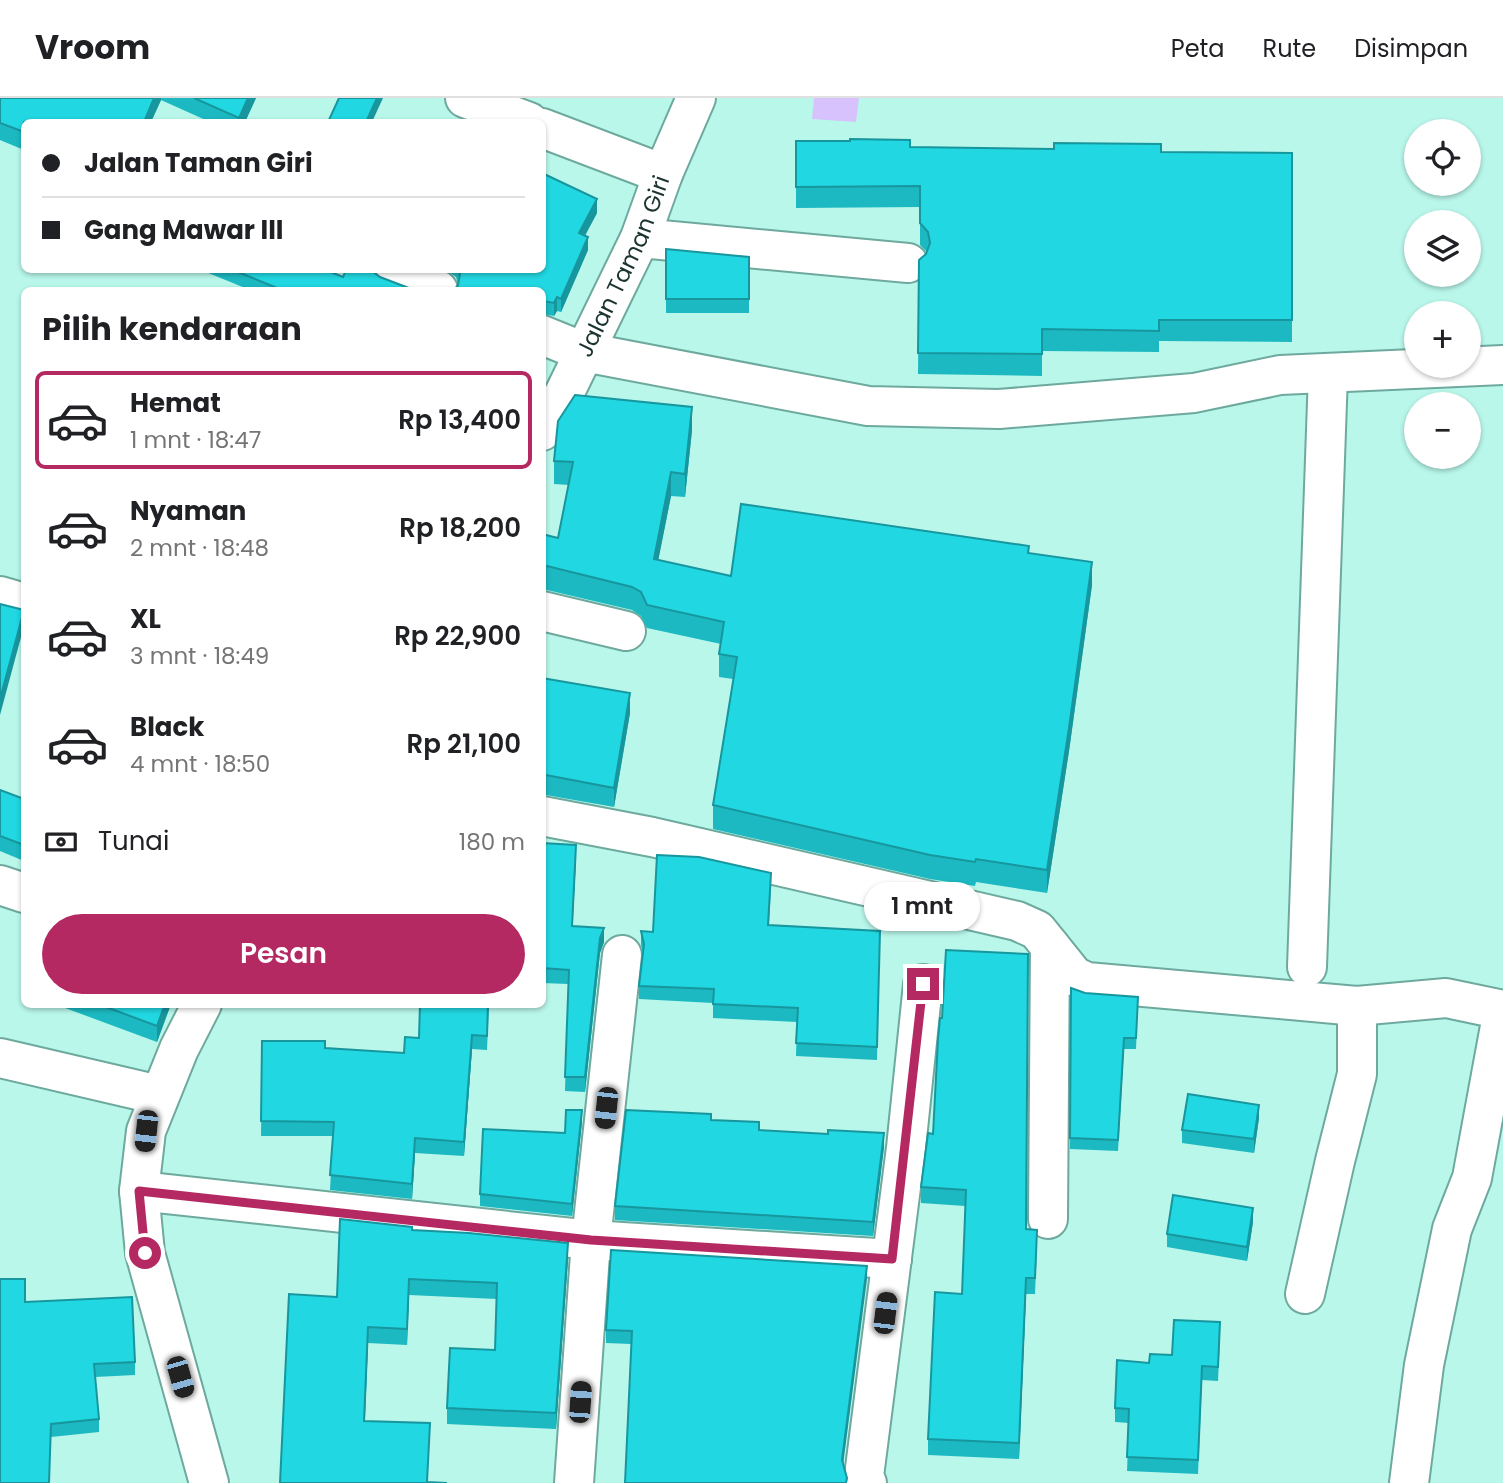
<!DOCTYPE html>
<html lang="id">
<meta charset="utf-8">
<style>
:root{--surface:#fff;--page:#f6f6f6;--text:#202124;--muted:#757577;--line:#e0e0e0;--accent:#b42962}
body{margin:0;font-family:Poppins,sans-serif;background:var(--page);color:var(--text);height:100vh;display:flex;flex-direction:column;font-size:26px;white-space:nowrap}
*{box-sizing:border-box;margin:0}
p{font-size:23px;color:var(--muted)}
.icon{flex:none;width:38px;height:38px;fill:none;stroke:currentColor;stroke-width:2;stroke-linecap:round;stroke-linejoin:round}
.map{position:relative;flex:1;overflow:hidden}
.sheet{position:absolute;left:21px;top:189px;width:525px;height:721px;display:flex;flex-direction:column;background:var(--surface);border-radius:10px;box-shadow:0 2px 5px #0004}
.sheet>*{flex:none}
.hud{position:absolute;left:21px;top:21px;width:525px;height:154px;border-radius:10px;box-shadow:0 2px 5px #0004;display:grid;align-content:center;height:154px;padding:0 21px;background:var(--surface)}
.buttons{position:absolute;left:1404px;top:21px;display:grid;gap:14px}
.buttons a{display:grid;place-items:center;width:77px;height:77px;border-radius:50%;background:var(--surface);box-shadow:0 2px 5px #0004;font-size:35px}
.end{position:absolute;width:32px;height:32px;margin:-16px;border:9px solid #b42962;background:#fff;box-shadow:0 0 0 4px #fff}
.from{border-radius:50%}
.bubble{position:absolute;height:49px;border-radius:24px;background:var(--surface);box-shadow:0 2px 5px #0004;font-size:23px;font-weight:600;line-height:49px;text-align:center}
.car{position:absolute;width:21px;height:42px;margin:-21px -10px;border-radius:9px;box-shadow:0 0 5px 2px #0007;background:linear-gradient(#222 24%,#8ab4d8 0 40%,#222 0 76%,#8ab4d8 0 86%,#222 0)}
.hud b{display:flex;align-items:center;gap:24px;height:66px;font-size:26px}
.hud b+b{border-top:2px solid var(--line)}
.hud i{width:18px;height:18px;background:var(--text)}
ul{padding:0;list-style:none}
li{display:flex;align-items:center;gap:21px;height:98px;margin:0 14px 10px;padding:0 7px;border:4px solid transparent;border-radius:10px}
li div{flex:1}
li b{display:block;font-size:26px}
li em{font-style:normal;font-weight:600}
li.current{border-color:var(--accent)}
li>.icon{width:63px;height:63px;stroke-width:1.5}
h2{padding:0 21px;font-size:32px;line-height:84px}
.pay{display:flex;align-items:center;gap:18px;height:77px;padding:0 21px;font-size:26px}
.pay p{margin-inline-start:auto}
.button{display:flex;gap:14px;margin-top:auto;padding:14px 21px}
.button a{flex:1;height:80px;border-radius:42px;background:var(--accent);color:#fff;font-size:28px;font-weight:600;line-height:80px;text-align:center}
header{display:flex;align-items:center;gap:42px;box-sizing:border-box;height:98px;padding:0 35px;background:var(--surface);border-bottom:2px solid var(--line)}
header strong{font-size:33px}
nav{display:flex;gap:38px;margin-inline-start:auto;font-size:24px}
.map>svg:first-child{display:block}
</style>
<header>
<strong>Vroom</strong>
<nav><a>Peta</a><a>Rute</a><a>Disimpan</a></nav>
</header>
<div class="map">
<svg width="1503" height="1385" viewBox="0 0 1503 1385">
<rect width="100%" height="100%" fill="#b9f7eb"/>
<polygon fill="#d7c2fd" points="814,0 859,0 856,24 812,21"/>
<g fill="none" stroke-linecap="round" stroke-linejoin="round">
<defs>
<g id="minor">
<polyline points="465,0 529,24"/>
<polyline points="542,30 663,76"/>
<polyline points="640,140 908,165"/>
<polyline points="388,172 438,192"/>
<polyline points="542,237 584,254 868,308 999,311 1194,295 1280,277 1503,267"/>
<path id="s1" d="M542,333L564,296L640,140L663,76L696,0"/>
<polyline points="0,498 24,505"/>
<polyline points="542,513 626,533"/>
<polyline points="542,718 652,739 1017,823 1037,832 1074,878 1087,884 1357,908 1446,900 1503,912"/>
<polyline points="0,787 24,795"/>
<polyline points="1307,869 1328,276"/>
<polyline points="202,906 179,951 146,1033 139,1093 145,1155 209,1385"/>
<polyline points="0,960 159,997"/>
<polyline points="139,1093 591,1142 892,1161"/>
<polyline points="1048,1121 1050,848"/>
<polyline points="1305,1196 1335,1063 1357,976 1357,908"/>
<polyline points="574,1385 591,1142 622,857"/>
<polyline points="867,1385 864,1378 906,1050 923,886"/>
<polyline points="1409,1385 1424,1267 1452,1131 1472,1080 1503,912"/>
</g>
</defs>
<use href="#minor" stroke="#6ea99e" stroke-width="42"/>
<use href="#minor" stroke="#fff" stroke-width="38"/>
</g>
<g fill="#1cb9c2">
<polygon points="0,0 256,0 245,24 210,24 161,2 151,24 24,24 24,52 0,42"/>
<polygon points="796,43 910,49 1161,54 1292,55 1292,244 1159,243 1159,254 1042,253 1042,278 918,276 919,162 927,154 920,147 920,109 796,110"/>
<polygon points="597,115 585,137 588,152 561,214 557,213 554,218 542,216 542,192 458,187 456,179 446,172 542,172"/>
<polygon points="666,151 749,159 749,215 666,215"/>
<polygon points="201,172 326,172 343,179 380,179 414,192 250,192"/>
<polygon points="692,332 685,399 671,398 658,462 731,478 1029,455 1092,487 1069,653 1047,795 976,784 975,788 930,781 713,731 713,707 733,581 719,579 719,556 721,546 647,530 641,518 632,512 547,492 542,492 542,436 558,440 569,387 554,386 554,363"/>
<polygon points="542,580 630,615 614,709 546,697 542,697"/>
<polygon points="0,692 24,701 24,763 0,753"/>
<polygon points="542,745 576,761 572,828 604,844 600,855 585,994 565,993 568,886 542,885"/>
<polygon points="771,789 769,827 880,833 877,962 796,958 797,924 713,920 713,905 639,901 639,888 643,855 641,847 641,833 653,834"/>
<polygon points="1071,890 1085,895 1138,899 1136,951 1124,951 1118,1053 1070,1051"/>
<polygon points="57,906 171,906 157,944 57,907"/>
<polygon points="489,906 487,952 472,951 464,1058 415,1055 412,1101 330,1092 333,1038 261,1038 262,943 325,950 404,955 419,940"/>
<polygon points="1259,1020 1254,1055 1182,1045 1182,1032"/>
<polygon points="711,1022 759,1032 828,1036 884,1049 873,1138 615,1122 615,1108"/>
<polygon points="582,1024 572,1118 480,1108 480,1096"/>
<polygon points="928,1035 1026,1131 1037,1148 1035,1196 1026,1196 1019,1361 928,1357 928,1341 962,1196 965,1108 921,1105 921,1089"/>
<polygon points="1253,1124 1247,1163 1167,1149 1167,1136"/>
<polygon points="412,1132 568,1161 556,1331 447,1326 447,1310 495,1252 497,1201 409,1197 407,1247 368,1245 365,1323 430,1341 280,1385 337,1199"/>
<polygon points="867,1181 631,1246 606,1245 606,1232"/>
<polygon points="25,1204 135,1264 135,1277 95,1279 99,1321 99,1334 51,1339"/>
<polygon points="1220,1238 1218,1283 1202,1282 1198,1376 1127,1373 1129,1325 1115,1324 1115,1310 1172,1257"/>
</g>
<g fill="#17969e">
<polygon points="154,0 161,0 161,2 151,24 144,24"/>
<polygon points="248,0 256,0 245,24 239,24 239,20"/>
<polygon points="377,0 383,0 372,24 366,24"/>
<polygon points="597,101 597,115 579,149 579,135"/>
<polygon points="588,139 588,152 561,214 561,201"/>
<polygon points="557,199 557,213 554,218 554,205"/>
<polygon points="692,309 692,332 685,399 685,376"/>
<polygon points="671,374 671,398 654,484 654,461"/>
<polygon points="1092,464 1092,487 1069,653 1047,795 1047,772"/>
<polygon points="24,512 24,528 0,617 0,601"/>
<polygon points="630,595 630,615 614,709 614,690"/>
<polygon points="576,747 576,761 572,842 572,828"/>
<polygon points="604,830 604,844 600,855 585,994 585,979 600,840"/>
<polygon points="165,906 171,906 157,944 157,928"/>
<polygon points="472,937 472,951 464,1058 464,1044"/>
<polygon points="1259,1007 1259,1020 1254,1055 1254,1041"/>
<polygon points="582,1012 582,1024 572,1118 572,1106"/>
<polygon points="884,1035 884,1049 873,1138 873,1124"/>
<polygon points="415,1040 415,1055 412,1101 412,1086"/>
<polygon points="1253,1110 1253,1124 1247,1163 1247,1149"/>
<polygon points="568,1145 568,1161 556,1331 556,1315"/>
<polygon points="867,1168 867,1181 842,1375 842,1362"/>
<polygon points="1026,1180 1026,1196 1019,1361 1019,1345"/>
<polygon points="409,1181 409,1197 407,1247 407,1231"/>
<polygon points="368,1229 368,1245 364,1339 364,1323"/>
</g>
<g fill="#21d7e1" stroke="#17969e" stroke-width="2">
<polygon points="0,0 154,0 144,24 24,24 24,34 0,25"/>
<polygon points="194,0 248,0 239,20"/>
<polygon points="339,0 377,0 366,24 328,24"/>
<polygon points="850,41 910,42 910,49 1054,51 1054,45 1161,46 1161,54 1292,55 1292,222 1159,222 1159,233 1042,231 1042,256 918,255 919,162 926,156 930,145 928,134 920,125 920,88 796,89 796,43 850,43"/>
<polygon points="542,75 597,101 579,135 588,139 561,201 557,199 554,205 542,203 542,192 454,192 458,187 460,176 458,172 542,172"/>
<polygon points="666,151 749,159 749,201 666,201"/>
<polygon points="233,172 326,172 343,179 346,172 371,172 380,179 414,192 282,192"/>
<polygon points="575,297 692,309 685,376 671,374 654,461 731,478 741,406 1029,448 1028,455 1092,464 1069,630 1047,772 976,761 975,764 930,757 713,707 737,559 719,556 724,524 647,507 641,494 632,489 547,468 542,469 542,436 558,440 573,364 554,363 558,323"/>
<polygon points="0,506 24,512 0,601"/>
<polygon points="542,580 630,595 614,690 546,677 542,677"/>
<polygon points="0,692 24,701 24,747 0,738"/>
<polygon points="542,745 576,747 572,828 604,830 600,840 585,979 565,979 569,872 542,870"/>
<polygon points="657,757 699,759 771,775 768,827 880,833 877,949 796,945 798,910 713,906 714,891 639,888 644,846 641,833 653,834"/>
<polygon points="946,852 1028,856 1026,1131 1037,1132 1035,1180 1026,1180 1019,1345 928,1341 935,1194 962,1196 966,1092 921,1089 928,1035 933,1036 938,941 940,920 942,920"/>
<polygon points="1071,890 1085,895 1138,899 1136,940 1124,940 1118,1042 1070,1040"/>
<polygon points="98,906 165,906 157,928"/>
<polygon points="420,906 488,906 487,938 472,937 464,1044 415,1040 412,1086 330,1077 334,1024 261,1023 262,943 325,943 325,950 404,955 405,939 419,940"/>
<polygon points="1188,996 1259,1007 1254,1041 1182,1032"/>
<polygon points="566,1012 582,1012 572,1106 480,1096 483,1031 565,1035"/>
<polygon points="626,1012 711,1016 711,1022 759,1024 759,1032 828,1036 828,1032 884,1035 873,1124 615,1108"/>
<polygon points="1173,1097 1253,1110 1247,1149 1167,1136"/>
<polygon points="340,1121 412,1129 412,1132 469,1135 568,1145 556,1315 447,1310 450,1250 495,1252 497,1185 409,1181 407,1231 368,1229 364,1323 430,1325 427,1384 447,1385 280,1385 289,1196 337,1199"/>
<polygon points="611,1152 867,1168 842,1362 847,1380 846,1385 625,1385 632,1233 606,1232"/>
<polygon points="0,1181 25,1181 25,1204 132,1199 135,1264 94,1266 99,1321 51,1326 49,1385 0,1385"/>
<polygon points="1174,1222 1220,1224 1218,1269 1202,1268 1198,1362 1127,1359 1129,1311 1115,1310 1117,1262 1149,1265 1150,1256 1172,1257"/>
</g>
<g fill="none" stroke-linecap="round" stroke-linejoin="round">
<polyline stroke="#b42962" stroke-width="9" points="145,1155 139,1093 591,1142 892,1161 923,886"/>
</g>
<g text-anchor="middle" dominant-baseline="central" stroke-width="5" stroke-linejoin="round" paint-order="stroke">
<g font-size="23" fill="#1b3430" stroke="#dafff7">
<text stroke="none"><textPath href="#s1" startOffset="184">Jalan Taman Giri</textPath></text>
</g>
</g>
</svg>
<div class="buttons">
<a><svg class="icon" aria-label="locate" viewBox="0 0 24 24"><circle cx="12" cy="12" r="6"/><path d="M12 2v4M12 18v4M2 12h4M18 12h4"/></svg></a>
<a><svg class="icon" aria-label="layers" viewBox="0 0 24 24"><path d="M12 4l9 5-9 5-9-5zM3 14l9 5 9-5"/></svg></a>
<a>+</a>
<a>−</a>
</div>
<i class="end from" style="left:145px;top:1155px"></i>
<i class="end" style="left:923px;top:886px"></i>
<div class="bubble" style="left:864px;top:784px;width:116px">1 mnt</div>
<i class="car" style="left:606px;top:1010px;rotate:186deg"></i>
<i class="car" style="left:146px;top:1033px;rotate:186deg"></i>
<i class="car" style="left:885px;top:1215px;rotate:7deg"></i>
<i class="car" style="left:180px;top:1279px;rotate:164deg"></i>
<i class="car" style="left:580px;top:1304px;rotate:4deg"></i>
<div class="hud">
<b><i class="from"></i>Jalan Taman Giri</b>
<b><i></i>Gang Mawar III</b>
</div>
<section class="sheet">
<h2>Pilih kendaraan</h2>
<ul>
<li class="current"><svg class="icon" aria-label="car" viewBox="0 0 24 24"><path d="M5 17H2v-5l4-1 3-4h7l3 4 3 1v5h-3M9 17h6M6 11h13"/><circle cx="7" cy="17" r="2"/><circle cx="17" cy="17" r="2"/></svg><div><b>Hemat</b><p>1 mnt · 18:47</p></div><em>Rp 13,400</em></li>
<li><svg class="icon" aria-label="car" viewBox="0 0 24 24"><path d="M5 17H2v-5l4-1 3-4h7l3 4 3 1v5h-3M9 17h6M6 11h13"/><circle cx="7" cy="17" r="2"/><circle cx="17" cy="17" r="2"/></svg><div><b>Nyaman</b><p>2 mnt · 18:48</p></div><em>Rp 18,200</em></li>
<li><svg class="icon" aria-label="car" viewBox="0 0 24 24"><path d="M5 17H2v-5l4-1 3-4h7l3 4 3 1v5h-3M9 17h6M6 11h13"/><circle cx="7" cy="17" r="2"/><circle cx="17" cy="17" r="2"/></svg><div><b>XL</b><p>3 mnt · 18:49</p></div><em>Rp 22,900</em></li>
<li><svg class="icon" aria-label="car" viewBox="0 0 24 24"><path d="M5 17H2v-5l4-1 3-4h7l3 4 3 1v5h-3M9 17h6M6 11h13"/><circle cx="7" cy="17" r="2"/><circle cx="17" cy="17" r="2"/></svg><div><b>Black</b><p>4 mnt · 18:50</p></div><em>Rp 21,100</em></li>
</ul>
<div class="pay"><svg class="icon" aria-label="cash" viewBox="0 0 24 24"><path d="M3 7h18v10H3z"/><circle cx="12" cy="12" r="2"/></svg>Tunai<p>180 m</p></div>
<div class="button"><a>Pesan</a></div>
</section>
</div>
